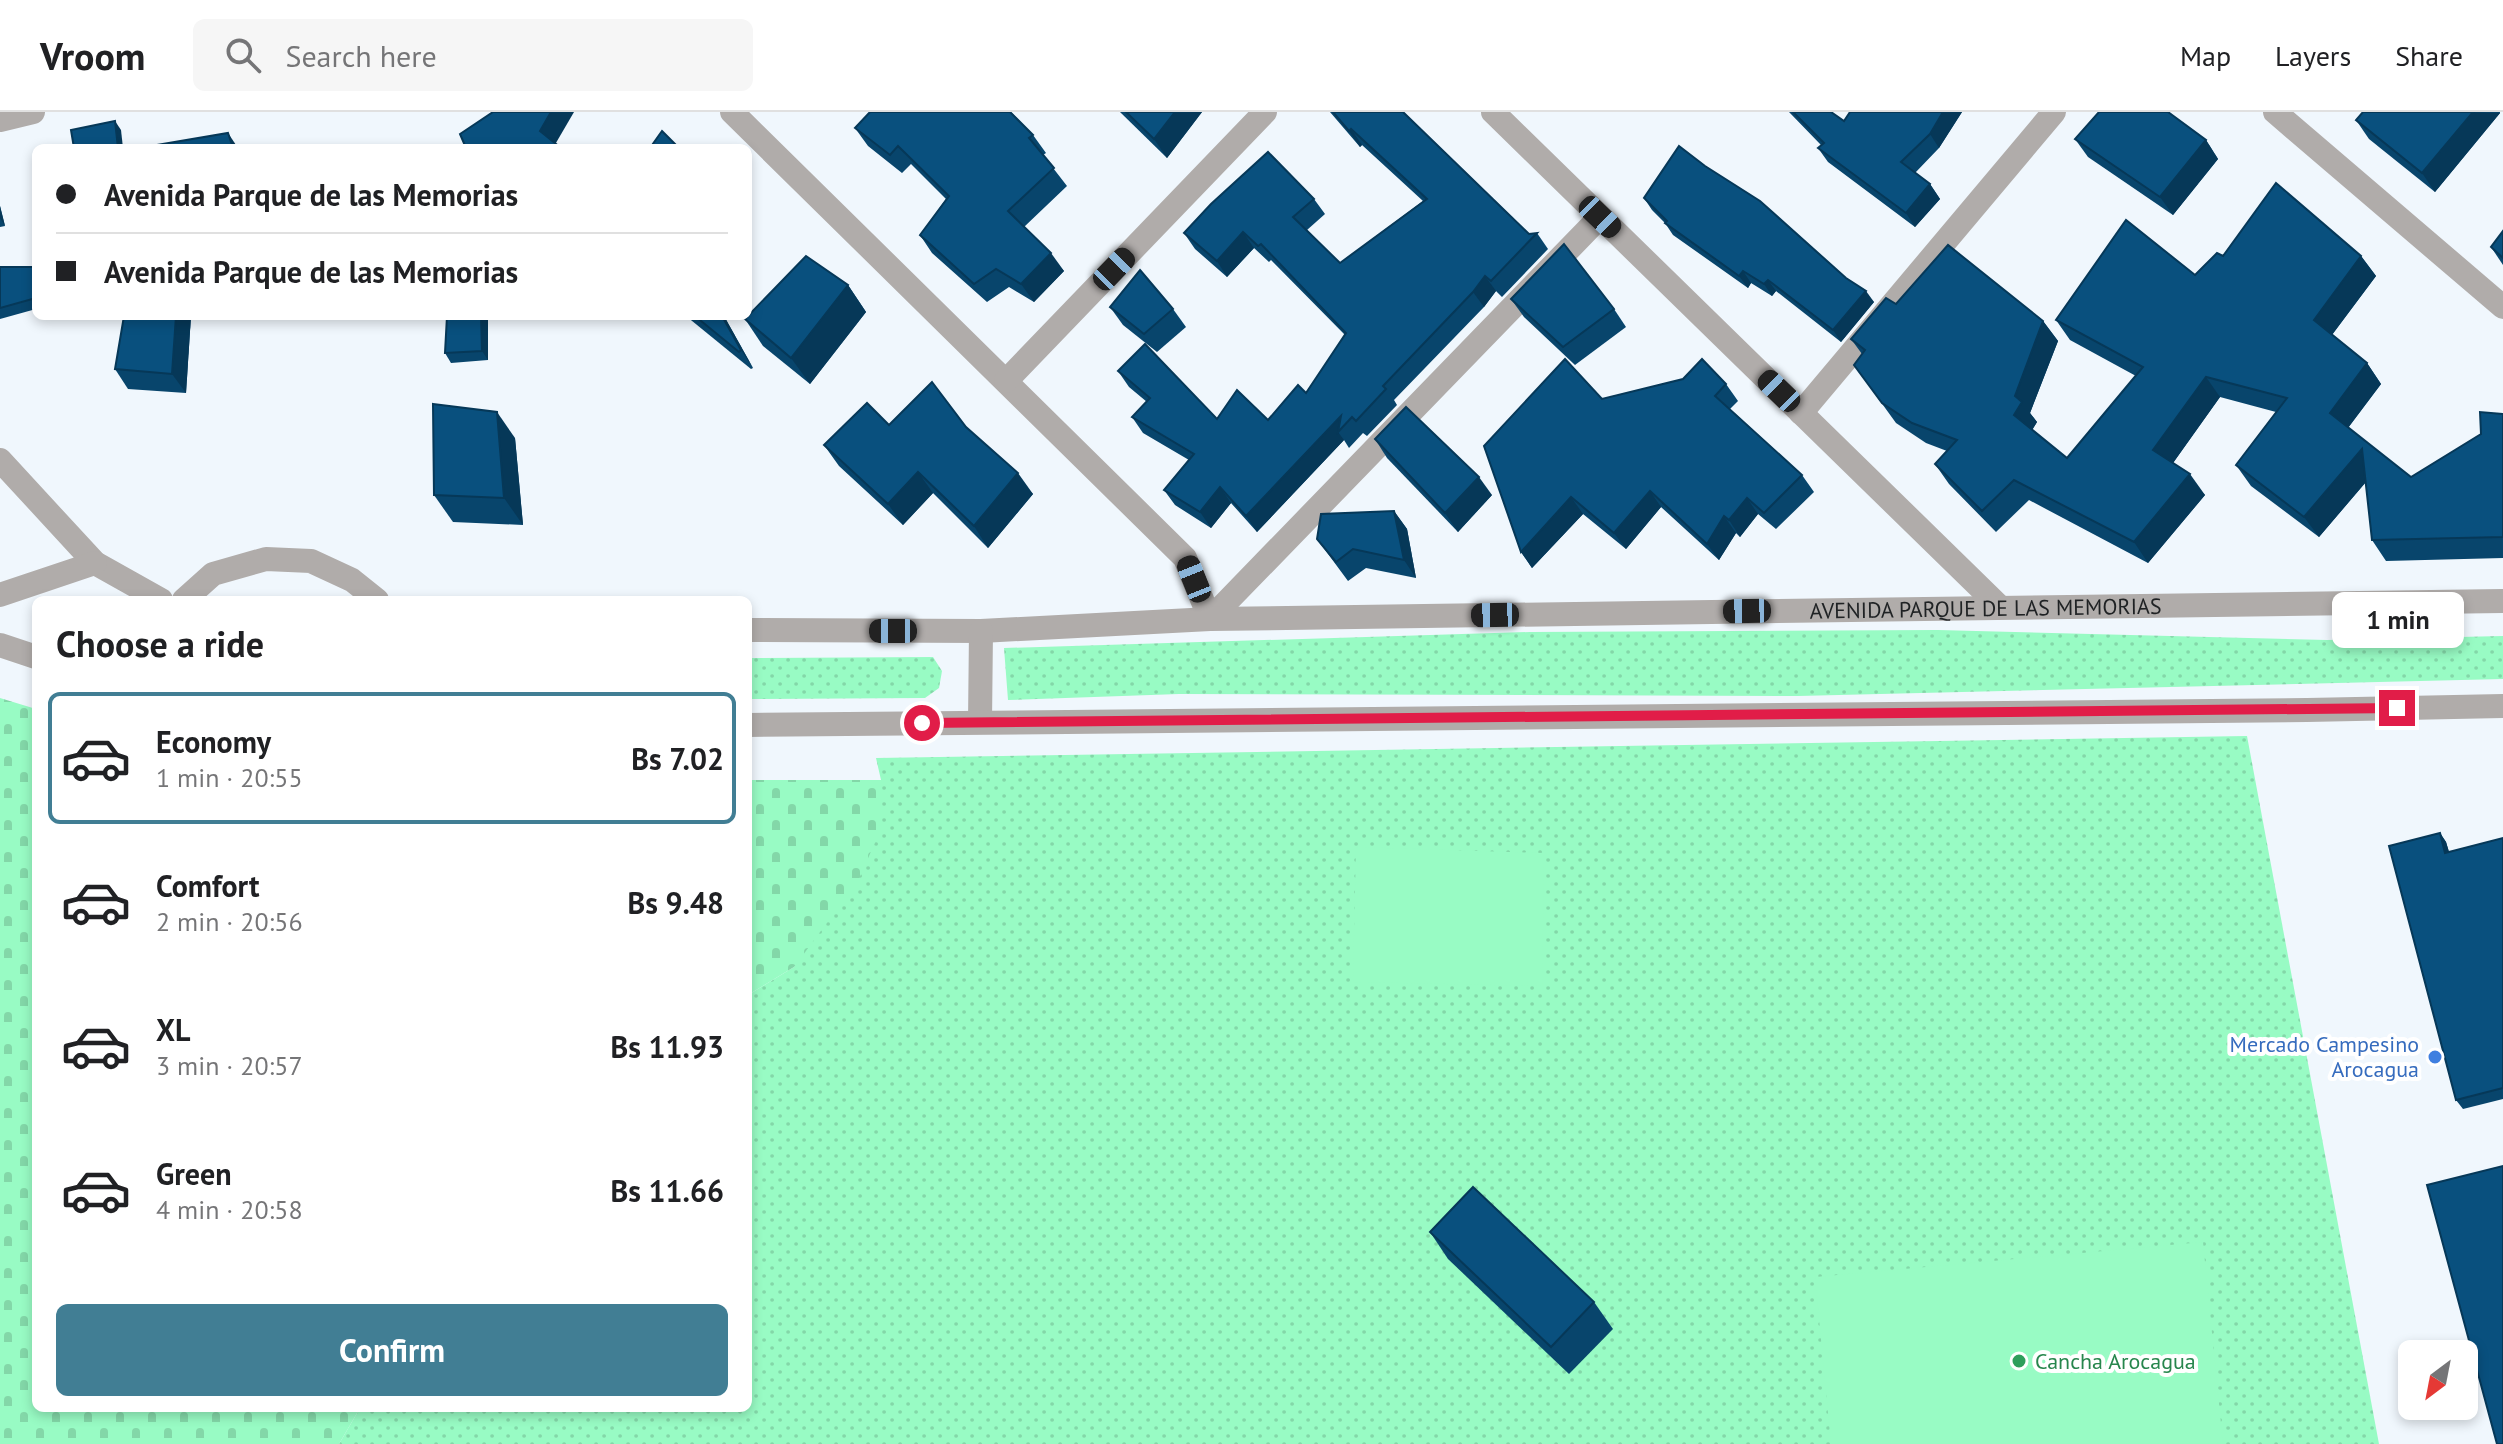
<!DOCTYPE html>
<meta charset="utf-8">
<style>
:root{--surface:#fff;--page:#f6f6f6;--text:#202124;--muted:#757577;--line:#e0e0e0;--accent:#417e94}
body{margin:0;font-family:"PT Sans",sans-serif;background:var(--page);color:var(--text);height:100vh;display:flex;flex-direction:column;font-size:30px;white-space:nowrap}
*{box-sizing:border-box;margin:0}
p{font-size:26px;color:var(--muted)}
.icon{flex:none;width:44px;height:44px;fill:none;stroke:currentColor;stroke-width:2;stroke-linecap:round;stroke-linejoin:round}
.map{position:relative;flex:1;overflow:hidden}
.details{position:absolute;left:32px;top:484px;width:720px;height:816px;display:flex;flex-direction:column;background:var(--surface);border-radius:12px;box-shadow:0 4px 12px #0003}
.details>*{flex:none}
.guide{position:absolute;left:32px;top:32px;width:720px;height:176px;border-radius:12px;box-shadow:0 4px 12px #0003;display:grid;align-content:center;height:176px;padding:0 24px;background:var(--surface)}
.needle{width:52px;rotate:212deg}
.controls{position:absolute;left:2398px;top:1228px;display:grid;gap:16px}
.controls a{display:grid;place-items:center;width:80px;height:80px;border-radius:12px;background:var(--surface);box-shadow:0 4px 12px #0003;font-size:40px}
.end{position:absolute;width:36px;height:36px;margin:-18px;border:10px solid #e11d48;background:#fff;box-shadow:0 0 0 4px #fff}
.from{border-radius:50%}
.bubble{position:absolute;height:56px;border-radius:12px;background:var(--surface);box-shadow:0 4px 12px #0003;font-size:26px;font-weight:700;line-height:56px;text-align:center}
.car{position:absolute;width:24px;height:48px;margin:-24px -12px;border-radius:10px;box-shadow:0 0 6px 2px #0007;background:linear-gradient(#222 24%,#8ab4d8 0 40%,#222 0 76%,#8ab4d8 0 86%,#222 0)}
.guide b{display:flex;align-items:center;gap:28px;height:76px;font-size:30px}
.guide b+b{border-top:2px solid var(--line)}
.guide i{width:20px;height:20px;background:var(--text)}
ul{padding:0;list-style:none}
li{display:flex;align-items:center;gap:24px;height:132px;margin:0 16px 12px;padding:0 8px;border:4px solid transparent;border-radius:12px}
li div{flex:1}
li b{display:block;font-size:30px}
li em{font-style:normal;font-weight:700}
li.active{border-color:var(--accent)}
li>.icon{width:72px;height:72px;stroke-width:1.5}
h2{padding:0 24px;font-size:36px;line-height:96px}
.cta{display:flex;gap:16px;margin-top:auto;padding:16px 24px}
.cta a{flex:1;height:92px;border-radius:12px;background:var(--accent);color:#fff;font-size:32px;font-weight:700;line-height:92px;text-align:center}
header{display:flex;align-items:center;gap:48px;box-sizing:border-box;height:112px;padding:0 40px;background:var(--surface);border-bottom:2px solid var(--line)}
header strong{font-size:38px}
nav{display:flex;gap:44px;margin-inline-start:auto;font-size:28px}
.search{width:560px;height:72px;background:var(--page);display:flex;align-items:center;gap:20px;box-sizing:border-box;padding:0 28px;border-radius:12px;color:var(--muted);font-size:30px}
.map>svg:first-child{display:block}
</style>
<header>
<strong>Vroom</strong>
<div class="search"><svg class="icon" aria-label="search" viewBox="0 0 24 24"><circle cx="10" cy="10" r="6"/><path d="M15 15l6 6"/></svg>Search here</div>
<nav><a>Map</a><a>Layers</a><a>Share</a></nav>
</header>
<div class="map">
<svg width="2503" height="1332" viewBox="0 0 2503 1332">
<defs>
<pattern id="grass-dots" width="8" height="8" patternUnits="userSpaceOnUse" patternTransform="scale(2)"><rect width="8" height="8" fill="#98fbc4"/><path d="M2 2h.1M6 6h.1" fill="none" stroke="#83d7a8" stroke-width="1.8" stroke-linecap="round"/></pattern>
<pattern id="cemetery-stones" width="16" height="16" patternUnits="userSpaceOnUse" patternTransform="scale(2)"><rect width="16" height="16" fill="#98fbc4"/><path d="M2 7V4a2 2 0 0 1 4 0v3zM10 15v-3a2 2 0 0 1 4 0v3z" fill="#83d7a8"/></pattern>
</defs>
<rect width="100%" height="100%" fill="#f0f7fd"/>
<g fill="url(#grass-dots)">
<polygon points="1938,518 2327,528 2503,524 2503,567 1798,584 1179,582 1008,588 1004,536 1530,520"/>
<polygon points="933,545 942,559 939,576 925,586 748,587 748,546"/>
<polygon points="2247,624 2379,1332 339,1332 360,1296 748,1296 748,883 794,855 881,668 876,646"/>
</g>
<g fill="url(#cemetery-stones)">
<polygon points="0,586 36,597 36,1296 360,1296 339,1332 0,1332"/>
<polygon points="748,668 881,668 880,719 858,769 794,855 748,883"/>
</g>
<g fill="#98fbc4">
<polygon points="1356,735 1544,741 1542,874 1353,870"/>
<polygon points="2203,1130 2223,1332 1831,1332 1815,1165"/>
</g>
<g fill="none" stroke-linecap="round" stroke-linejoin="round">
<g stroke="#b0acaa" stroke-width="24">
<polyline points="732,0 1185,446 1210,507 1600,105"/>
<polyline points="1493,0 2000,495"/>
<polyline points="2275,0 2503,195"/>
<polyline points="0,8 33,0"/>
<polyline points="1006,269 1265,0"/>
<polyline points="1801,301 2054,0"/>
<polyline points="0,348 95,451 161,488"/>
<polyline points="0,483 95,451"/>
<polyline points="184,488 213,462 266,447 311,449 352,468 377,488"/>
<path id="s1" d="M748,518L981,519L1210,507L2503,489"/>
<polyline points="0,533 36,545"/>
<polyline points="980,610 981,519"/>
<polyline points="748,613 2307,598 2503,594"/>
</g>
</g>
<g fill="#08456c">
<polygon points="870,0 1011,0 1033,23 1046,41 1043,43 1067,74 1024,115 1064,159 1034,190 1009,175 987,190 932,141 920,123 946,87 911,52 902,61 868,34 855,16"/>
<polygon points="1120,0 1202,0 1167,46"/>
<polygon points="1330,0 1403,0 1529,122 1537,121 1548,137 1502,185 1496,179 1484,195 1394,288 1397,293 1367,324 1363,321 1349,336 1344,328 1257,420 1231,391 1211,416 1175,393 1164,378 1189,348 1143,321 1132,305 1147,290 1129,275 1118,259 1217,307 1268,308 1306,281 1345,223 1271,148 1269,150 1254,136 1227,165 1195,137 1184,121 1314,87 1325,102 1307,118 1340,151 1423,89 1362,33 1360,35"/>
<polygon points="1789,0 1831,0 1844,9 1850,0 1962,0 1939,36 1915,61 1930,72 1940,87 1915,115 1828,50 1818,36 1821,33"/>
<polygon points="2363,0 2500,0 2500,1 2435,80 2369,27 2356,8"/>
<polygon points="2075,27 2206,28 2218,47 2173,103 2088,45"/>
<polygon points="1644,86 1846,166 1874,190 1841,230 1776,179 1772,184 1751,171 1748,176 1673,123 1665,111 1652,98"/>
<polygon points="0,94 5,114 0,115"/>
<polygon points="2503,119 2503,153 2491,135"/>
<polygon points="2223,144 2361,144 2376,164 2332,223 2367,251 2381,272 2348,316 2411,365 2481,322 2503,302 2503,446 2386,449 2372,428 2366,370 2319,425 2251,374 2236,353 2276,300 2220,285 2173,351 2205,383 2148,451 2029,388 1996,420 1949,372 1935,352 1947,339 1926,331 1896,311 1854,253 1862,242 1851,227 1896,192 2043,209 2058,229 2030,301 2037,310 2032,318 2067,346 2136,264 2070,228 2056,208 2195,163"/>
<polygon points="0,155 36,155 36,197 0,207"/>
<polygon points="848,173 866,200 810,272 763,234 745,207"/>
<polygon points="1511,187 1614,197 1626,215 1575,253 1524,205"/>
<polygon points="1110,195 1173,197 1186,215 1157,240 1123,213"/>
<polygon points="191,204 186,281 128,277 115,257"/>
<polygon points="447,204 488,204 488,248 451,251 445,241"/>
<polygon points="686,204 724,204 753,256 751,257"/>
<polygon points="1726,272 1738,289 1730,297 1802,363 1814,380 1776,417 1758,402 1740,425 1736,421 1719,448 1661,395 1626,437 1583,402 1532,456 1521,440 1602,287"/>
<polygon points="889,313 966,315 1033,382 988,436 933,381 903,413 839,354 824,333"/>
<polygon points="515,326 523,413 453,410 434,383"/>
<polygon points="1375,327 1492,383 1458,420 1387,346"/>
<polygon points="1394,399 1407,417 1416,466 1366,456 1348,469 1317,427"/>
<polygon points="2440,721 2446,730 2449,740 2503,726 2503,987 2463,997 2456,988"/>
<polygon points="1430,1120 1594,1190 1613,1217 1569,1262 1448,1147"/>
</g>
<g fill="#063858">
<polygon points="551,0 574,0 553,36 540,19"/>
<polygon points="1175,0 1202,0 1167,46 1154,27"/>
<polygon points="1943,0 1962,0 1939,36 1930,22"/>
<polygon points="2473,0 2500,1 2435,80 2422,61"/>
<polygon points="115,9 121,18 123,36 118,36"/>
<polygon points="1351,17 1362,33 1360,35 1349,19"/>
<polygon points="228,21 238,36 233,36"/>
<polygon points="2206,28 2218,47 2173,103 2160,85"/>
<polygon points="1930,72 1940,87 1915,115 1906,101"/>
<polygon points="0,94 5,114 0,106"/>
<polygon points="1243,120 1254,136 1227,165 1217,149"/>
<polygon points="1051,141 1064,159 1034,190 1021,172"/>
<polygon points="2361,144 2376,164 2328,228 2314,208"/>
<polygon points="1743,159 1751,171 1748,176 1739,164"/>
<polygon points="1485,164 1496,179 1484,195 1473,180"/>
<polygon points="1768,168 1776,179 1772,184 1764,172"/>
<polygon points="848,173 866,200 810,272 791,246"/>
<polygon points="1866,179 1874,190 1841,230 1833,218"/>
<polygon points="176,204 191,204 186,281 172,262"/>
<polygon points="481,204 488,204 488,248 482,239"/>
<polygon points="722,204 724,204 753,256 741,238"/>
<polygon points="2043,209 2058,229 2030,301 2037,310 2029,323 2014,303 2015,284"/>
<polygon points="2367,251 2381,272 2344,321 2330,301"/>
<polygon points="2206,265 2220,285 2168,358 2153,338"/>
<polygon points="497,300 515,326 523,413 504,386"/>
<polygon points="1341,304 1338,320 1344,328 1257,420 1246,404"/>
<polygon points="2362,337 2376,358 2319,425 2304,405"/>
<polygon points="918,360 933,381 903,413 888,392"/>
<polygon points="1018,361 1033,382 988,436 974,414"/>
<polygon points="2190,362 2205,383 2148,451 2134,430"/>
<polygon points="1479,365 1492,383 1458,420 1445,401"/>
<polygon points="1220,375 1231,391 1211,416 1200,400"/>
<polygon points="1650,379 1661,395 1626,437 1614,421"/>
<polygon points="1571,385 1583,402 1532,456 1521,440"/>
<polygon points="1747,386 1758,402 1740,425 1729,408"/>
<polygon points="1394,399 1407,417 1416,466 1404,448"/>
<polygon points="1724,404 1736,421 1719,448 1707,432"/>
<polygon points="2440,721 2446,730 2452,750 2445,741"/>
</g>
<g fill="#09507e" stroke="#063858" stroke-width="2">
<polygon points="493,0 551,0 540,19 561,36 466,36 460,22"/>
<polygon points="870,0 1010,0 1033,23 1029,26 1054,56 1008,99 1051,141 1021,172 996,157 974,172 920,123 949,84 898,34 890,43 855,16"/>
<polygon points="1126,0 1175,0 1154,27"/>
<polygon points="1333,0 1403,0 1529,122 1537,121 1491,169 1485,164 1473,180 1383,274 1386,277 1356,309 1352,305 1338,320 1341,304 1246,404 1220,375 1200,400 1164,378 1194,342 1132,305 1150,286 1118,259 1145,232 1217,307 1237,278 1268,308 1298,273 1306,281 1346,221 1261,132 1258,134 1243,120 1217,149 1184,121 1211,92 1268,40 1314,87 1293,105 1340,151 1427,87 1351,17 1349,19"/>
<polygon points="1793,0 1831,0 1844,9 1850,0 1943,0 1930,22 1901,50 1930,72 1906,101 1818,36 1824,31"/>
<polygon points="2099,0 2168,0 2206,28 2160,85 2075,27"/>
<polygon points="2363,0 2473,0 2422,61 2356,8"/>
<polygon points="115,9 118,36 74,36 71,18"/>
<polygon points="662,19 679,36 650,36"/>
<polygon points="228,21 233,36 150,36 157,33"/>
<polygon points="1679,34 1705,54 1760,89 1846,166 1866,179 1833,218 1768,168 1764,172 1743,159 1739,164 1665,111 1667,109 1644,86"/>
<polygon points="2276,71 2361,144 2314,208 2367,251 2330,301 2411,365 2481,322 2480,300 2503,302 2503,425 2372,428 2362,337 2304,405 2236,353 2287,286 2206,265 2153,338 2190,362 2134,430 2014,368 1982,399 1935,352 1957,328 1912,311 1882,291 1854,253 1865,238 1851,227 1886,186 1896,192 1948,133 2043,209 2015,284 2022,290 2014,303 2067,346 2143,255 2056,208 2126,108 2195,163 2217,141 2223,144"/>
<polygon points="2503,119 2503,146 2491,135"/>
<polygon points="1564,132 1614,197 1563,235 1511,187"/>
<polygon points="806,144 848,173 791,246 745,207"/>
<polygon points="0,155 36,155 36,186 0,196"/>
<polygon points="1140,158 1173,197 1144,222 1110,195"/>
<polygon points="124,204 176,204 172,262 115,257"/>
<polygon points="447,204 481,204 482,239 445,241"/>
<polygon points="695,204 722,204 741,238 739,240"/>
<polygon points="1565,247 1602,287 1683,267 1702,247 1726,272 1715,284 1802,363 1764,401 1747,386 1729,408 1724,404 1707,432 1650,379 1614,421 1571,385 1521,440 1484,334"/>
<polygon points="932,270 966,315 1018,361 974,414 918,360 888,392 824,333 867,291 889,313"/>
<polygon points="433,292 497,300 504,386 434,383"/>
<polygon points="1406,295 1479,365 1445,401 1375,327"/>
<polygon points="1394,399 1404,448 1353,437 1336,450 1317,427 1321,402"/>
<polygon points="2440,721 2445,741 2503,726 2503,976 2456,988 2389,734"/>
<polygon points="2503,1054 2503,1332 2497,1332 2427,1073"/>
<polygon points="1473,1075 1594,1190 1551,1235 1430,1120"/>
</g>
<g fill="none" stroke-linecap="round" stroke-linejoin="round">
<polyline stroke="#e11d48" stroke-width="10" points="922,611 2397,596"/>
</g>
<circle fill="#3f7fe0" stroke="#fff" stroke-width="3" cx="2435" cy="945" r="8"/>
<circle fill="#2e9e5b" stroke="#fff" stroke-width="3" cx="2019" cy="1249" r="8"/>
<g text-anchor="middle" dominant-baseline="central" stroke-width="8" stroke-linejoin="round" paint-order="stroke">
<g font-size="22" fill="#1f2224" stroke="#fff">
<text stroke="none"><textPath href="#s1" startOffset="1238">AVENIDA PARQUE DE LAS MEMORIAS</textPath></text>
</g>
<g font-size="22" fill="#366cbe" stroke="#fff" text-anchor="end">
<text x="2419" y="932">Mercado Campesino<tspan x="2419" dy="25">Arocagua</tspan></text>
</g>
<g font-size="22" fill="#27864d" stroke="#fff" text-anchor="start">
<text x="2035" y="1249">Cancha Arocagua</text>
</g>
</g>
</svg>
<div class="controls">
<a><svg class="needle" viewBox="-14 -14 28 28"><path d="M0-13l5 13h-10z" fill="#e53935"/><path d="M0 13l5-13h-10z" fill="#757577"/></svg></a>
</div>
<i class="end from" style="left:922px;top:611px"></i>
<i class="end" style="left:2397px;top:596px"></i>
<div class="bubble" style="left:2332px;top:480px;width:132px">1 min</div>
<i class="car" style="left:1600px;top:105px;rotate:134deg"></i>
<i class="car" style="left:1114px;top:157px;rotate:44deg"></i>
<i class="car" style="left:1779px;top:279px;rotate:314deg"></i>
<i class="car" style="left:1194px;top:467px;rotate:338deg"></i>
<i class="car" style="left:1747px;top:499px;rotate:269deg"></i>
<i class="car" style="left:1495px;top:503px;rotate:269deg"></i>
<i class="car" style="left:893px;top:519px;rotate:270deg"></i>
<div class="guide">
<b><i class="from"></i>Avenida Parque de las Memorias</b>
<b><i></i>Avenida Parque de las Memorias</b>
</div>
<section class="details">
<h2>Choose a ride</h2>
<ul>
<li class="active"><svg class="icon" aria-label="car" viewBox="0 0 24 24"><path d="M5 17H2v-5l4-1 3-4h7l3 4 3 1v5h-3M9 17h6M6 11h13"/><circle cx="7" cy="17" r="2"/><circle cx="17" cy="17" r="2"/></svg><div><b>Economy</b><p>1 min · 20:55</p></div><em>Bs 7.02</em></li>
<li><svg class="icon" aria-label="car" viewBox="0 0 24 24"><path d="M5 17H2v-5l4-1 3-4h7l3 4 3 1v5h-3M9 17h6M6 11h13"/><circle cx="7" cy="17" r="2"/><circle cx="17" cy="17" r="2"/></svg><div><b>Comfort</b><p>2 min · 20:56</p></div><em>Bs 9.48</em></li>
<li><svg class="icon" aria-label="car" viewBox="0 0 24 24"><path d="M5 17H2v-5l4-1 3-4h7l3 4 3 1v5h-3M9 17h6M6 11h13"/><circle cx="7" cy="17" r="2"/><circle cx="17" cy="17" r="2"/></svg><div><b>XL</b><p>3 min · 20:57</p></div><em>Bs 11.93</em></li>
<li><svg class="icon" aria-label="car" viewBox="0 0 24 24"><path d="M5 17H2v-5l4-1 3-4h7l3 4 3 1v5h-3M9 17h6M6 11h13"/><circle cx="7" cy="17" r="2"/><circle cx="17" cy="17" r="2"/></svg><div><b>Green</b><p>4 min · 20:58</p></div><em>Bs 11.66</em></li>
</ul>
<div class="cta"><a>Confirm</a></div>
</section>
</div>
